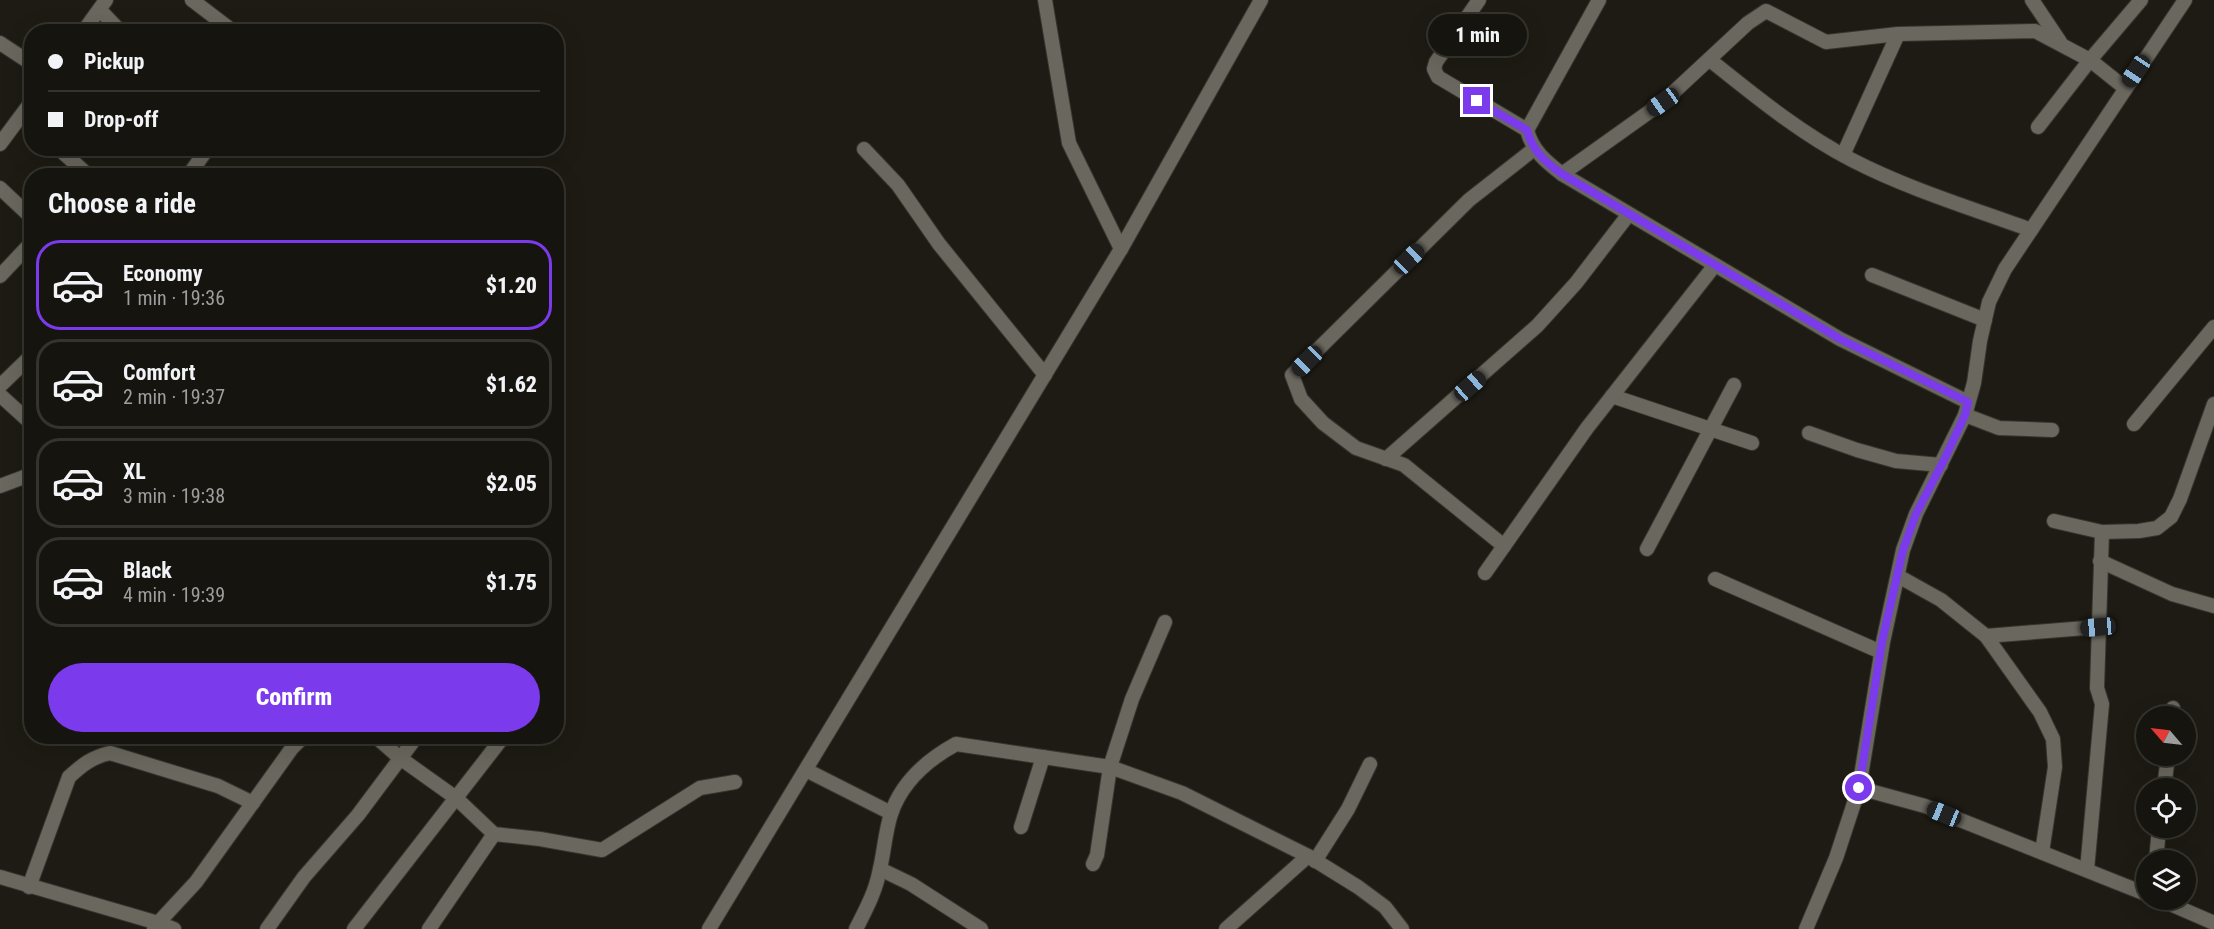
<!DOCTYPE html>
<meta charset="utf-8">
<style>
:root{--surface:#16140e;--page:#23211c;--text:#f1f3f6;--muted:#9e9e9e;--line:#35332e;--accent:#7c3aed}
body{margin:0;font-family:"Roboto Condensed",sans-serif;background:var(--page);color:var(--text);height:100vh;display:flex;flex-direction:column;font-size:22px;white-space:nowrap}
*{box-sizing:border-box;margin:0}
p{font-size:20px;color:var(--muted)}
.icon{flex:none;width:33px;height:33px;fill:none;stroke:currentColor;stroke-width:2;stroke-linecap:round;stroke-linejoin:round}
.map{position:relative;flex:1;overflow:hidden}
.sheet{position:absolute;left:24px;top:168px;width:540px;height:576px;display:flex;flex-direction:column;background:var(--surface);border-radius:24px;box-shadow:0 6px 24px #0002,0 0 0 2px var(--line)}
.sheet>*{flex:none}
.hud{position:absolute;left:24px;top:24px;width:540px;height:132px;border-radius:24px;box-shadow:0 6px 24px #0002,0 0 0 2px var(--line);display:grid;align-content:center;height:132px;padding:0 24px;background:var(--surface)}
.needle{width:39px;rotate:298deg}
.tools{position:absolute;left:2136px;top:706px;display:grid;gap:12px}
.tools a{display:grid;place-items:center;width:60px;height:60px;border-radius:50%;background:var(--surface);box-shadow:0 6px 24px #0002,0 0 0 2px var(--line);font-size:30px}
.end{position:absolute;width:27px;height:27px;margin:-14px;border:8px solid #7c3aed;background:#fff;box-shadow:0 0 0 3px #fff}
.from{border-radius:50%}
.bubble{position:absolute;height:42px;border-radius:21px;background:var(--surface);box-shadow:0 6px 24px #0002,0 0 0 2px var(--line);font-size:20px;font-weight:800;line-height:42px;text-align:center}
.car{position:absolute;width:18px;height:36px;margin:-18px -9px;border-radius:8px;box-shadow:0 0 4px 2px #0007;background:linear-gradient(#222 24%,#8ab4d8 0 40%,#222 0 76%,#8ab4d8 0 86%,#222 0)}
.hud b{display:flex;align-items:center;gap:21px;height:57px;font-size:22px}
.hud b+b{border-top:2px solid var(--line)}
.hud i{width:15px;height:15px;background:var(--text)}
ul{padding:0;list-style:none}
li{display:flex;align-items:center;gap:18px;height:90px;margin:0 12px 9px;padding:0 12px;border:3px solid var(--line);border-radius:24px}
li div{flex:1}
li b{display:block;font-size:22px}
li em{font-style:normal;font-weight:800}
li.active{border-color:var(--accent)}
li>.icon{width:54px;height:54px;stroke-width:1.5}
h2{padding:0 24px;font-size:27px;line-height:72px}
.action{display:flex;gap:12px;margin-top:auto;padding:12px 24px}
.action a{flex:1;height:69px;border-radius:36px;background:var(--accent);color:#fff;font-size:24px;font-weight:800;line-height:69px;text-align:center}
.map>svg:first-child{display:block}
</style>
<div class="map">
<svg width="2214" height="929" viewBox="0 0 2214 929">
<rect width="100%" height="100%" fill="#1d1b13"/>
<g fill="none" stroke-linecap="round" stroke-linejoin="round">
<defs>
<g id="minor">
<polyline points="192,0 234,32"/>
<polyline points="1045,0 1069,143 1121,249"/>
<polyline points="1479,0 1436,62 1434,69 1438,77 1527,130"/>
<path d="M1599,0L1527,130C1532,150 1545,161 1562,174L1840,339L1968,402"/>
<polyline points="2032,0 2060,42"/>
<polyline points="100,10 121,32"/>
<polyline points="83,32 106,0"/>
<polyline points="0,43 32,64"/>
<path d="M1710,60C1755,96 1800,133 1852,160C1908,189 1971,208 2031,230"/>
<polyline points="2038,127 2090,60 2141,0"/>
<polyline points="0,144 32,101"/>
<polyline points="58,148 89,176"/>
<polyline points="864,149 898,185 939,244 1045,375"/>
<polyline points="1843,155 1898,34"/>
<polyline points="1562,174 1663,102 1748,23 1766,11 1826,42 1898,34 2035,31 2090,60 2125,88"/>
<polyline points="188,176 208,148"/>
<polyline points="0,188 32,218"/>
<polyline points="1872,275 1985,320"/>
<polyline points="0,276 32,242"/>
<polyline points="0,386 32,355"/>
<polyline points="0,395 32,424"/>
<polyline points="1612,396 1752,443"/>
<polyline points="1965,415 1999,428 2052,430"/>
<polyline points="2134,424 2214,327"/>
<polyline points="1809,433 1857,450 1896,461 1941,465"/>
<polyline points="1386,459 1537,326 1576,283 1629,214"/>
<polyline points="0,486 32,474"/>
<polyline points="2054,521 2102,532 2139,531 2157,528 2171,517 2180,499 2214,404"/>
<polyline points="1504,546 1404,465 1356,448 1323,423 1301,399 1292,375 1469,200 1534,149"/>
<polyline points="1647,549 1734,385"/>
<polyline points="2100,561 2172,594 2214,606"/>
<polyline points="1485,573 1587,428 1715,265"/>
<polyline points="1898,576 1941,600 1986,636 2040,712 2053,739 2055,767 2042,852"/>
<polyline points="1715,579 1881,652"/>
<polyline points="1986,636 2098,627"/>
<polyline points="2172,717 2173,708"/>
<polyline points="375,736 400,758 456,798 494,834 540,839 602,850 700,788 735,782"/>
<polyline points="806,770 891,813"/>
<polyline points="1859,788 1925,806 2146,894"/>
<polyline points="2164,789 2168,756"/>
<polyline points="1021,827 1043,757"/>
<polyline points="1315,861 1348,809 1370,764"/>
<polyline points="2156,861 2159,828"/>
<polyline points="1093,864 1097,855 1110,767 1132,699 1165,622"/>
<polyline points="880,869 911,884 981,929"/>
<polyline points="2087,870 2102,704 2097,688 2102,532"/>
<polyline points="0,877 158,923 154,929"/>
<path d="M29,887L69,777C82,765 92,757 110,753L218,786L253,803"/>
<polyline points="2161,900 2214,923"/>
<polyline points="174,929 158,923 196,882 292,748 304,736"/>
<polyline points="267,929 304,877 358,815 417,736"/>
<polyline points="354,929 504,736"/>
<polyline points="429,929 494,834"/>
<polyline points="709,929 1121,249 1261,0"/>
<path d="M856,929C865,911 875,893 879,873C884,854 885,832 891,814C902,781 927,760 956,744L1110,767L1182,793L1308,856L1358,887L1385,907L1402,929"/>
<polyline points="1226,929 1308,856"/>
<polyline points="1806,929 1836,858 1859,788 1883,642 1903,550 1916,514 1965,415 1974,383 1980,341 1989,302 2005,269 2185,0"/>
</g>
</defs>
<use href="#minor" stroke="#373530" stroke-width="16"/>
<use href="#minor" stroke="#6a675e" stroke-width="14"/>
</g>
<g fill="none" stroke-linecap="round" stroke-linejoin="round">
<path stroke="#7c3aed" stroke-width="8" d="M1477,101L1527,130C1532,150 1545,162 1562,174L1840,339L1968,402L1965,415L1945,458L1916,514L1903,550L1882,642L1859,788"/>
</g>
</svg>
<div class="tools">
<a><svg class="needle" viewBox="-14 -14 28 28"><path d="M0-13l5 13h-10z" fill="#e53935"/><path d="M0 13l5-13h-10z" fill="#9e9e9e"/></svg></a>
<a><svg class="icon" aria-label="locate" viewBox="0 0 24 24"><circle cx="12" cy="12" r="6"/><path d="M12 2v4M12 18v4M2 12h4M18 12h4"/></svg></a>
<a><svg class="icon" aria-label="layers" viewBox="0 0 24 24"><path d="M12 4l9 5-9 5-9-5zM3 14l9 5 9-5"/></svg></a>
</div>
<i class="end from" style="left:1859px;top:788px"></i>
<i class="end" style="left:1477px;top:101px"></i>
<div class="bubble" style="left:1428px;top:14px;width:99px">1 min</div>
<i class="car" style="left:2136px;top:71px;rotate:214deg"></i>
<i class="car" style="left:1663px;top:102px;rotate:235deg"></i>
<i class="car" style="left:1409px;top:259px;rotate:46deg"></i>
<i class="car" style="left:1307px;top:361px;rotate:225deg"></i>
<i class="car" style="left:1470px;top:386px;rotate:49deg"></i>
<i class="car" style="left:2098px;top:627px;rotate:265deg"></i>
<i class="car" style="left:1944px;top:814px;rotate:292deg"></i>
<div class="hud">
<b><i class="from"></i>Pickup</b>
<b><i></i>Drop-off</b>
</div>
<section class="sheet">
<h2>Choose a ride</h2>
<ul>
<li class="active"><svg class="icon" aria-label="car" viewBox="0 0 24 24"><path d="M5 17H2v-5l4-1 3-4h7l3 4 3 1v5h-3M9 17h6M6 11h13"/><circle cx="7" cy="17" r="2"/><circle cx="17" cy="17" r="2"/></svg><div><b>Economy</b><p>1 min · 19:36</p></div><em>$1.20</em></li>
<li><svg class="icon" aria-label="car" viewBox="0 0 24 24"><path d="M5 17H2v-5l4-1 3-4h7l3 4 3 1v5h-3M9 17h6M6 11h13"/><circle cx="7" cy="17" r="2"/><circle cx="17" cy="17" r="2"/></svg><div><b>Comfort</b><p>2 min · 19:37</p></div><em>$1.62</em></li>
<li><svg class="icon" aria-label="car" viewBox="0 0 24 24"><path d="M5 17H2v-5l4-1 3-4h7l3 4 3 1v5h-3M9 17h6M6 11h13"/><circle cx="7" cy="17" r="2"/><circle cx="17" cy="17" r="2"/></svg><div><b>XL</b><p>3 min · 19:38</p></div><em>$2.05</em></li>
<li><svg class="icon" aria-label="car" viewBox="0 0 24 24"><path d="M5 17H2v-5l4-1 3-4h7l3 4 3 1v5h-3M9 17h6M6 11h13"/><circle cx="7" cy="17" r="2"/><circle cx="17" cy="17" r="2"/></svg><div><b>Black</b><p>4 min · 19:39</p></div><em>$1.75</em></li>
</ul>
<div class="action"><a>Confirm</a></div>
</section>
</div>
